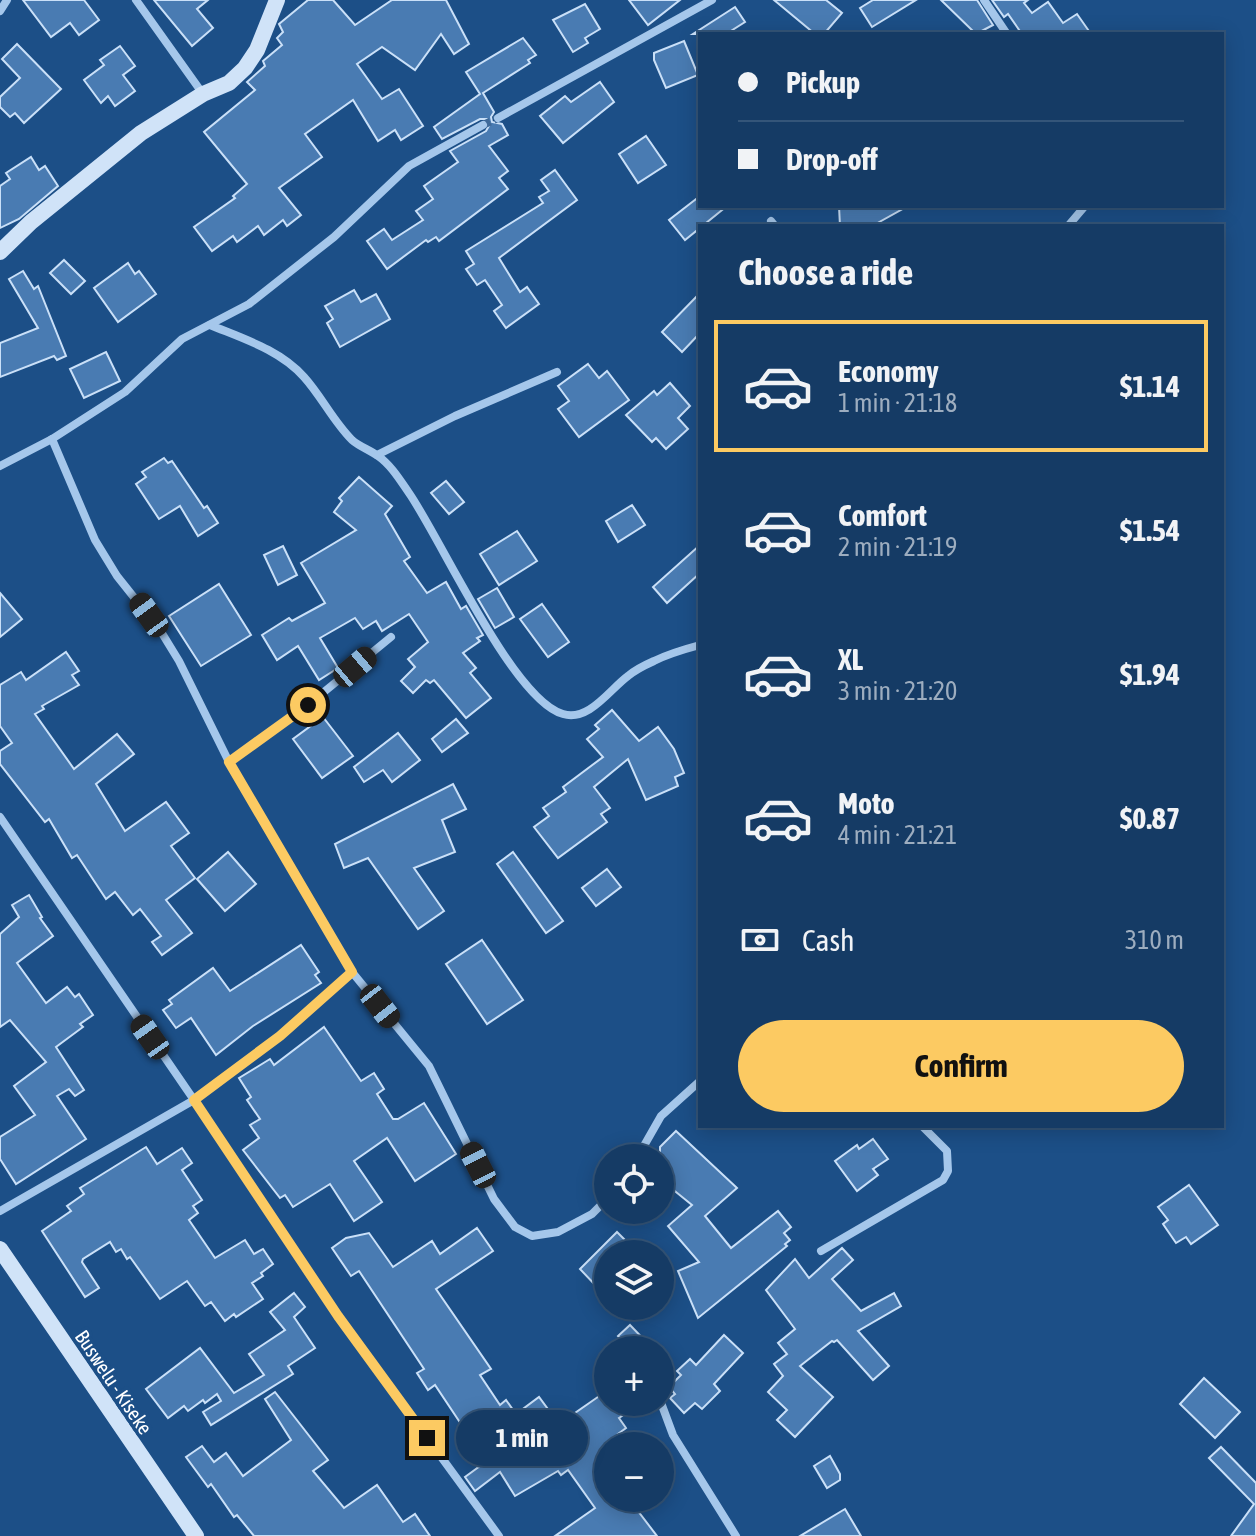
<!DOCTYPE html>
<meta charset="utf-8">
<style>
:root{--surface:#153b65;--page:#1e426b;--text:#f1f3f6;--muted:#9dadbf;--line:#345579;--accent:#fcca62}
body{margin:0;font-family:"Asap Condensed",sans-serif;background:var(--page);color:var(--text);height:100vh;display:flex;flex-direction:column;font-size:30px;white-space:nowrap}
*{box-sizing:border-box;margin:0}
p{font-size:26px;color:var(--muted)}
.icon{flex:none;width:44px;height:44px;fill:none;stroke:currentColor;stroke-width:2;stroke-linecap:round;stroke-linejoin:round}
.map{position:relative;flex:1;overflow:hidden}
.side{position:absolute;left:698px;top:224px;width:526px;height:904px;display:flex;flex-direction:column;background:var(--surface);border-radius:0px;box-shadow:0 4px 20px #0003,0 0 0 2px var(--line)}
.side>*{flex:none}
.top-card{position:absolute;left:698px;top:32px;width:526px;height:176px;border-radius:0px;box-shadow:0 4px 20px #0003,0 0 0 2px var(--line);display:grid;align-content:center;height:176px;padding:0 40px;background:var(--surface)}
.fabs{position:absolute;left:594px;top:1144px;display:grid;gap:16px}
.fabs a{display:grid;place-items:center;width:80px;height:80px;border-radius:50%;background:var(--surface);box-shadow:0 4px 20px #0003,0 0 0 2px var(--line);font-size:40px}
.end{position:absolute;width:36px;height:36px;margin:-18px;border:10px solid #fcca62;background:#111;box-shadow:0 0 0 4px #111}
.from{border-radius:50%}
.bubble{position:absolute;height:56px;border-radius:28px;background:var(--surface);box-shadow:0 4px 20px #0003,0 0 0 2px var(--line);font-size:26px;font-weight:700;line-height:56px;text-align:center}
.car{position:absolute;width:24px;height:48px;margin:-24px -12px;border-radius:10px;box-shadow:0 0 6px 2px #0007;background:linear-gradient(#222 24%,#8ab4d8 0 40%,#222 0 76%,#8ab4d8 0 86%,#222 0)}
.top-card b{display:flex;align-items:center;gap:28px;height:76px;font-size:30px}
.top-card b+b{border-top:2px solid var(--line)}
.top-card i{width:20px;height:20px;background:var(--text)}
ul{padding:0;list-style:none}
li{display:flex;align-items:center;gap:24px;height:132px;margin:0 16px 12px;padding:0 24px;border:4px solid transparent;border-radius:0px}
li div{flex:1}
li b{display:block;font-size:30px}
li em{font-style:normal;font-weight:700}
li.current{border-color:var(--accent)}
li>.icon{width:72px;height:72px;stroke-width:1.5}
h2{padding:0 40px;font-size:36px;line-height:96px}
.pay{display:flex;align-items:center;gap:20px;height:88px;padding:0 40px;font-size:30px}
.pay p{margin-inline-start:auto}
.button{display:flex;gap:16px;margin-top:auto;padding:16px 40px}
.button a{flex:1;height:92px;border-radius:48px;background:var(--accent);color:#111;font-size:32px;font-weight:700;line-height:92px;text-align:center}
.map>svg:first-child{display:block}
</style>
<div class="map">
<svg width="1256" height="1536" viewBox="0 0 1256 1536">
<rect width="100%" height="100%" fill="#1c4f87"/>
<g fill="#497bb2" stroke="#cae0f8" stroke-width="2">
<polygon points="23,0 84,0 99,20 79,35 70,23 51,37"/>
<polygon points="154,0 208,0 197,9 213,28 192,46"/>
<polygon points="308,0 333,0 355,25 392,0 446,0 469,44 454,54 441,34 415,70 382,47 357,64 382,99 399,89 423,126 401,140 395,130 378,141 353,100 305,134 322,157 279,188 301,215 287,226 283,220 264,235 258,226 237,242 233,236 212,251 194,227 235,198 233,196 247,184 204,132 255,90 247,82 265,66 263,61 282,45 277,38 283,32 279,24"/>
<polygon points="629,0 680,0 648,25"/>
<polygon points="774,0 826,0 842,13 824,34 815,34"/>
<polygon points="873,0 916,0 872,27 860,8"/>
<polygon points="941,0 977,0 993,25 976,34"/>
<polygon points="992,0 1028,0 1024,3 1032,13 1048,2 1063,23 1077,14 1091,34 1022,34 1008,14 1004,17"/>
<polygon points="585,4 600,29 585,38 588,43 573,52 553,20"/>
<polygon points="735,7 745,22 726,34 693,34"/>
<polygon points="523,38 536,55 528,60 530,63 483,93 494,112 491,117 492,122 502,124 508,135 489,146 508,171 499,178 508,189 439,241 436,237 428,242 426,240 387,269 367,241 384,229 392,240 423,220 416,211 433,199 424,186 458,162 450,151 486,131 490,124 487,119 480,119 442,139 434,127 480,94 466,72"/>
<polygon points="684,41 698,75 666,88 654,60 654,53"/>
<polygon points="17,44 61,89 24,123 15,113 10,117 0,107 0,97 20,78 2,59"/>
<polygon points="120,46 135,66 123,75 135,91 115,106 108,96 101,103 84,80 104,65 100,60"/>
<polygon points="600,82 614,102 563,143 540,116 565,96 571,102"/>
<polygon points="646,136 666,165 638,183 619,154"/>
<polygon points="31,157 39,170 45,166 58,186 19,219 0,228 0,186 10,179 6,173"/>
<polygon points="555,170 577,200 499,258 520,292 527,287 539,304 506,328 494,311 502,305 485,280 477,285 466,269 474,264 466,251 543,203 539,197 549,191 541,180"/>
<polygon points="700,196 700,206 727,206 685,240 669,220"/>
<polygon points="839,206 908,206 872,226 840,226"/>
<polygon points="64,260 85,281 71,294 50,273"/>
<polygon points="128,263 135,274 139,271 156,294 118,322 94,288"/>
<polygon points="23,271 34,289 38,286 66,356 57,360 54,356 0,377 0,343 38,328 9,279"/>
<polygon points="354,290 361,302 376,294 390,319 340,347 327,323 333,319 325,306"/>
<polygon points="700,293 700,333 682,352 662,332"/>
<polygon points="106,352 120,381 84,398 70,369"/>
<polygon points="588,364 599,378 607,371 629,400 579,437 558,409 569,401 558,386"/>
<polygon points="670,383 690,406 678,418 688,429 666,449 656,438 652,442 626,415 654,391 657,395"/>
<polygon points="164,458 168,463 172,461 204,508 207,506 218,523 198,536 180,506 159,519 136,484 146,477 142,472"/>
<polygon points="359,477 392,506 385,514 410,557 404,561 427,593 446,582 461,609 466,606 483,635 477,638 480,641 463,653 476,668 470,673 491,698 466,718 434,680 430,683 426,680 413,693 401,681 415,667 408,659 428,642 409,614 382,631 376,621 363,629 355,618 320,638 338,668 319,680 298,646 277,660 262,635 289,618 292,621 325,603 301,563 356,530 334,512 342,501 339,498"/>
<polygon points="446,481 464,502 449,514 431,493"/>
<polygon points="632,505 645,525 618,542 606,521"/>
<polygon points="517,531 537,561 499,585 480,554"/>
<polygon points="700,545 700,573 667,603 653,587"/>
<polygon points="283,546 297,575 278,585 264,555"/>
<polygon points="219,584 251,635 201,666 169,616"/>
<polygon points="497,588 514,617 495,628 478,599"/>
<polygon points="0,593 22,619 0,637"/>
<polygon points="542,604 569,642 548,657 520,619"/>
<polygon points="66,652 79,671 72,675 79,685 42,706 44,709 35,714 74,769 117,734 134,754 96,784 125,831 166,802 189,833 171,846 195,878 166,900 192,933 162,955 152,942 161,936 140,909 133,915 115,892 106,899 77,855 72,858 49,819 45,822 0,764 0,751 12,743 0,726 0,685 21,672 26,680"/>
<polygon points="612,710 639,741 658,727 674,749 684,773 675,777 678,786 646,800 628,759 594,787 610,808 601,814 607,822 558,858 534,827 549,816 543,808 566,792 563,787 603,757 587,739 599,729 595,725"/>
<polygon points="323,717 353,756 322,778 293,739"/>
<polygon points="456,719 468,733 442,752 432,739"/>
<polygon points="398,733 420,760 392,782 383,770 364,782 354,767"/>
<polygon points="453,784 466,809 442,820 455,852 414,868 444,911 418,929 368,858 344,868 335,844"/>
<polygon points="228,852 256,884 225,911 197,879"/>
<polygon points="513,852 563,921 546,933 497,864"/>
<polygon points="607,869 621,887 596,906 582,888"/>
<polygon points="29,895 42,917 40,918 53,936 17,963 46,1003 67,987 75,997 79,994 93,1015 80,1024 83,1027 56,1047 84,1090 75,1096 69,1089 57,1096 86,1139 16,1184 0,1159 0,1137 35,1115 14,1086 46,1062 10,1020 0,1027 0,934 19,917 12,905"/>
<polygon points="482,940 523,1000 487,1024 446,964"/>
<polygon points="301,945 319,972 315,975 321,983 253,1026 216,1055 191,1018 176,1028 163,1010 172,1004 169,1000 213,968 230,991"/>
<polygon points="324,1027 361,1081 374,1073 384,1089 377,1094 393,1119 398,1119 424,1103 456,1154 415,1181 387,1138 354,1161 382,1202 354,1221 330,1184 293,1207 285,1195 280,1198 243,1150 259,1138 250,1125 260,1119 247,1100 251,1097 239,1078 270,1059 274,1065"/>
<polygon points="676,1131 737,1188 705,1216 731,1248 778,1211 791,1227 784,1233 790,1240 785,1244 787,1246 698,1318 678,1271 699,1262 668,1226 692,1205 660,1179 660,1147"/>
<polygon points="873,1139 888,1159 873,1169 878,1175 857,1191 835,1161 857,1145 859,1149"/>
<polygon points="146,1147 157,1164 182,1148 192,1163 182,1170 202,1200 193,1206 198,1213 189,1220 215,1258 245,1240 254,1254 263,1249 273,1264 261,1273 263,1276 252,1283 263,1299 236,1317 234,1314 225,1321 211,1302 205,1306 187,1281 160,1299 130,1257 127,1259 121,1249 116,1252 110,1242 83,1259 82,1262 99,1288 85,1297 42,1231 71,1211 67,1206 84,1194 80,1188"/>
<polygon points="1189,1185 1218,1225 1191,1244 1186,1237 1176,1243 1163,1224 1168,1220 1158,1207"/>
<polygon points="477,1228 493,1251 436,1289 491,1369 480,1375 500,1405 506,1400 516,1414 539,1397 559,1424 605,1392 608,1402 613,1402 622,1416 619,1418 626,1428 618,1434 627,1446 608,1446 608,1498 628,1498 657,1536 555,1536 595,1508 568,1470 561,1475 558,1471 515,1496 500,1472 475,1491 465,1477 480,1466 462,1442 469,1436 435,1385 428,1390 417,1373 424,1369 359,1271 351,1276 332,1248 346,1238 369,1233 393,1267 432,1241 440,1254"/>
<polygon points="617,1232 639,1254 608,1254 608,1281 599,1289 580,1269"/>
<polygon points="842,1248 853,1260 832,1279 861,1311 894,1293 901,1306 858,1331 889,1366 873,1380 837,1340 834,1342 832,1341 800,1366 833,1397 795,1437 777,1420 787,1410 768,1392 783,1376 774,1364 787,1354 778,1343 795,1329 766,1290 795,1259 809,1278"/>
<polygon points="294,1293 305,1307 294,1317 315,1348 288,1366 293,1374 211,1425 203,1412 221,1401 217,1394 205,1403 203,1400 188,1411 184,1406 168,1418 146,1389 200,1348 234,1393 264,1375 249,1354 285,1330 270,1312"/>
<polygon points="630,1325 654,1350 631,1350 618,1336"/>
<polygon points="724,1335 743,1353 714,1384 720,1391 702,1409 695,1403 684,1413 670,1398 675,1394 669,1387 681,1375 677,1371 690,1359 696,1365"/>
<polygon points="1204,1378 1240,1412 1215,1438 1180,1404"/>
<polygon points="275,1392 328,1460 313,1471 344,1508 377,1485 403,1522 415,1514 430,1536 254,1536 237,1515 234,1517 211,1484 208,1487 186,1457 202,1446 214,1462 226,1453 243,1476 291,1440 265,1399"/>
<polygon points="1221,1447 1256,1483 1256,1536 1231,1536 1254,1504 1209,1458"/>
<polygon points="830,1456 840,1474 840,1480 827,1488 814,1466"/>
<polygon points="845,1509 861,1536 800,1536"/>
</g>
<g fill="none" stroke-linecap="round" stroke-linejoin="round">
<polyline stroke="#3e6999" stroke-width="8" stroke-dasharray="8 4" stroke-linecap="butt" points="483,125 498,118"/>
<g stroke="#a5c7eb" stroke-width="8">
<polyline points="136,0 203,94"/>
<polyline points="984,0 1007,34"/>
<polyline points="0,11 7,0"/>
<polyline points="498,118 712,0"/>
<polyline points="771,221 775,226"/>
<polyline points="1068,226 1085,206"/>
<path d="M210,325C244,339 280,350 304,377C322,397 333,421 352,440C360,447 370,450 378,456C391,465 400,480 409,493C441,539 513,700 563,714C589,722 610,689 628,676C635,670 645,665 654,661C668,654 685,649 700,645"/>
<polyline points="52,439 95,540 117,576 160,630 179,661 229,762 352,972 429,1066 494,1199 515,1227 532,1236 558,1232 592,1214 608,1198"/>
<polyline points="377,455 455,416 557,372"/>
<polyline points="0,466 52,439 125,392 182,339 249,304 334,237 409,166 483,125"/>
<polyline points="229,762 308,705 391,637"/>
<polyline points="0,817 194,1100 338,1316 499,1536"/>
<polyline points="637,1158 661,1116 700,1081"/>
<polyline points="0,1211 194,1100 280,1036 352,972"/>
<polyline points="821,1251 943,1180 948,1171 947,1151 922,1126"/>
<polyline points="660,1400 673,1435 736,1536"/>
</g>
<g stroke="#d0e3f8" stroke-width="16">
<polyline points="0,252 31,222 141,133 203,94 229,83 245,68 257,50 277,0"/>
<polyline points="0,1249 196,1536"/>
</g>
</g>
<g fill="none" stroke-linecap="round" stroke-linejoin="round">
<polyline stroke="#fcca62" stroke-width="10" points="308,705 229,762 352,972 280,1036 194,1100 338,1316 427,1438"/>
</g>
<g text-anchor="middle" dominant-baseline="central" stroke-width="7" stroke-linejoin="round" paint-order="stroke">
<g font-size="20" fill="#fff" stroke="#1c4f87">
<text transform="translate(114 1382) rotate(56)">Buswelu - Kiseke</text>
</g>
</g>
</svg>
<div class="fabs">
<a><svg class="icon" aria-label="locate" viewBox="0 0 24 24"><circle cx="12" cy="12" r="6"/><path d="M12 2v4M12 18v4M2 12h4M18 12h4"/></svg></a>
<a><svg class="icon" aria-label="layers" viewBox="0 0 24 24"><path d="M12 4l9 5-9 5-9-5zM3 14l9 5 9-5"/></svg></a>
<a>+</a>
<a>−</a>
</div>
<i class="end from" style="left:308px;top:705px"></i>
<i class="end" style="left:427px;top:1438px"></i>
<div class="bubble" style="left:456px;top:1410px;width:132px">1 min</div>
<i class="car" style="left:149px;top:615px;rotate:324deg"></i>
<i class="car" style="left:355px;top:667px;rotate:50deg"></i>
<i class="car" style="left:380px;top:1006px;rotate:142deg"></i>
<i class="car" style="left:150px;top:1037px;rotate:325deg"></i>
<i class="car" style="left:478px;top:1165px;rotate:333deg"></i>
<div class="top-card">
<b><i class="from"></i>Pickup</b>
<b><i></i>Drop-off</b>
</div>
<section class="side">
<h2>Choose a ride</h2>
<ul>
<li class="current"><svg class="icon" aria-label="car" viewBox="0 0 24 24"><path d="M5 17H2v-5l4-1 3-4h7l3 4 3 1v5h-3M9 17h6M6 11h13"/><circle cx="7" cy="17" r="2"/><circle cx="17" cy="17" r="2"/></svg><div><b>Economy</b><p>1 min · 21:18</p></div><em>$1.14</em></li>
<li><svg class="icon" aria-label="car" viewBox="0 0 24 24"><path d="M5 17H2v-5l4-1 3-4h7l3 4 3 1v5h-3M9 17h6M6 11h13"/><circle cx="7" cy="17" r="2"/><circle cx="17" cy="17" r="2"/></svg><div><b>Comfort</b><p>2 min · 21:19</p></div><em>$1.54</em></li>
<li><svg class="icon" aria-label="car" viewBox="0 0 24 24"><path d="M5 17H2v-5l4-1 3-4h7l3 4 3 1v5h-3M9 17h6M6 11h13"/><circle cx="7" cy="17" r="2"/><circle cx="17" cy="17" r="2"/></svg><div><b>XL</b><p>3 min · 21:20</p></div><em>$1.94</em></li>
<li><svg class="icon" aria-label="car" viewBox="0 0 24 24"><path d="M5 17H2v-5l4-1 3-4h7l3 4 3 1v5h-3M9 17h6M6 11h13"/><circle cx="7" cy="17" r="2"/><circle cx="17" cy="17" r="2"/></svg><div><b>Moto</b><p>4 min · 21:21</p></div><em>$0.87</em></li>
</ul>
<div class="pay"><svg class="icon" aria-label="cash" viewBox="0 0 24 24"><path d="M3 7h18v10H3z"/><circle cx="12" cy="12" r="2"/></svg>Cash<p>310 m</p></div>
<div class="button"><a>Confirm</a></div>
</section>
</div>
